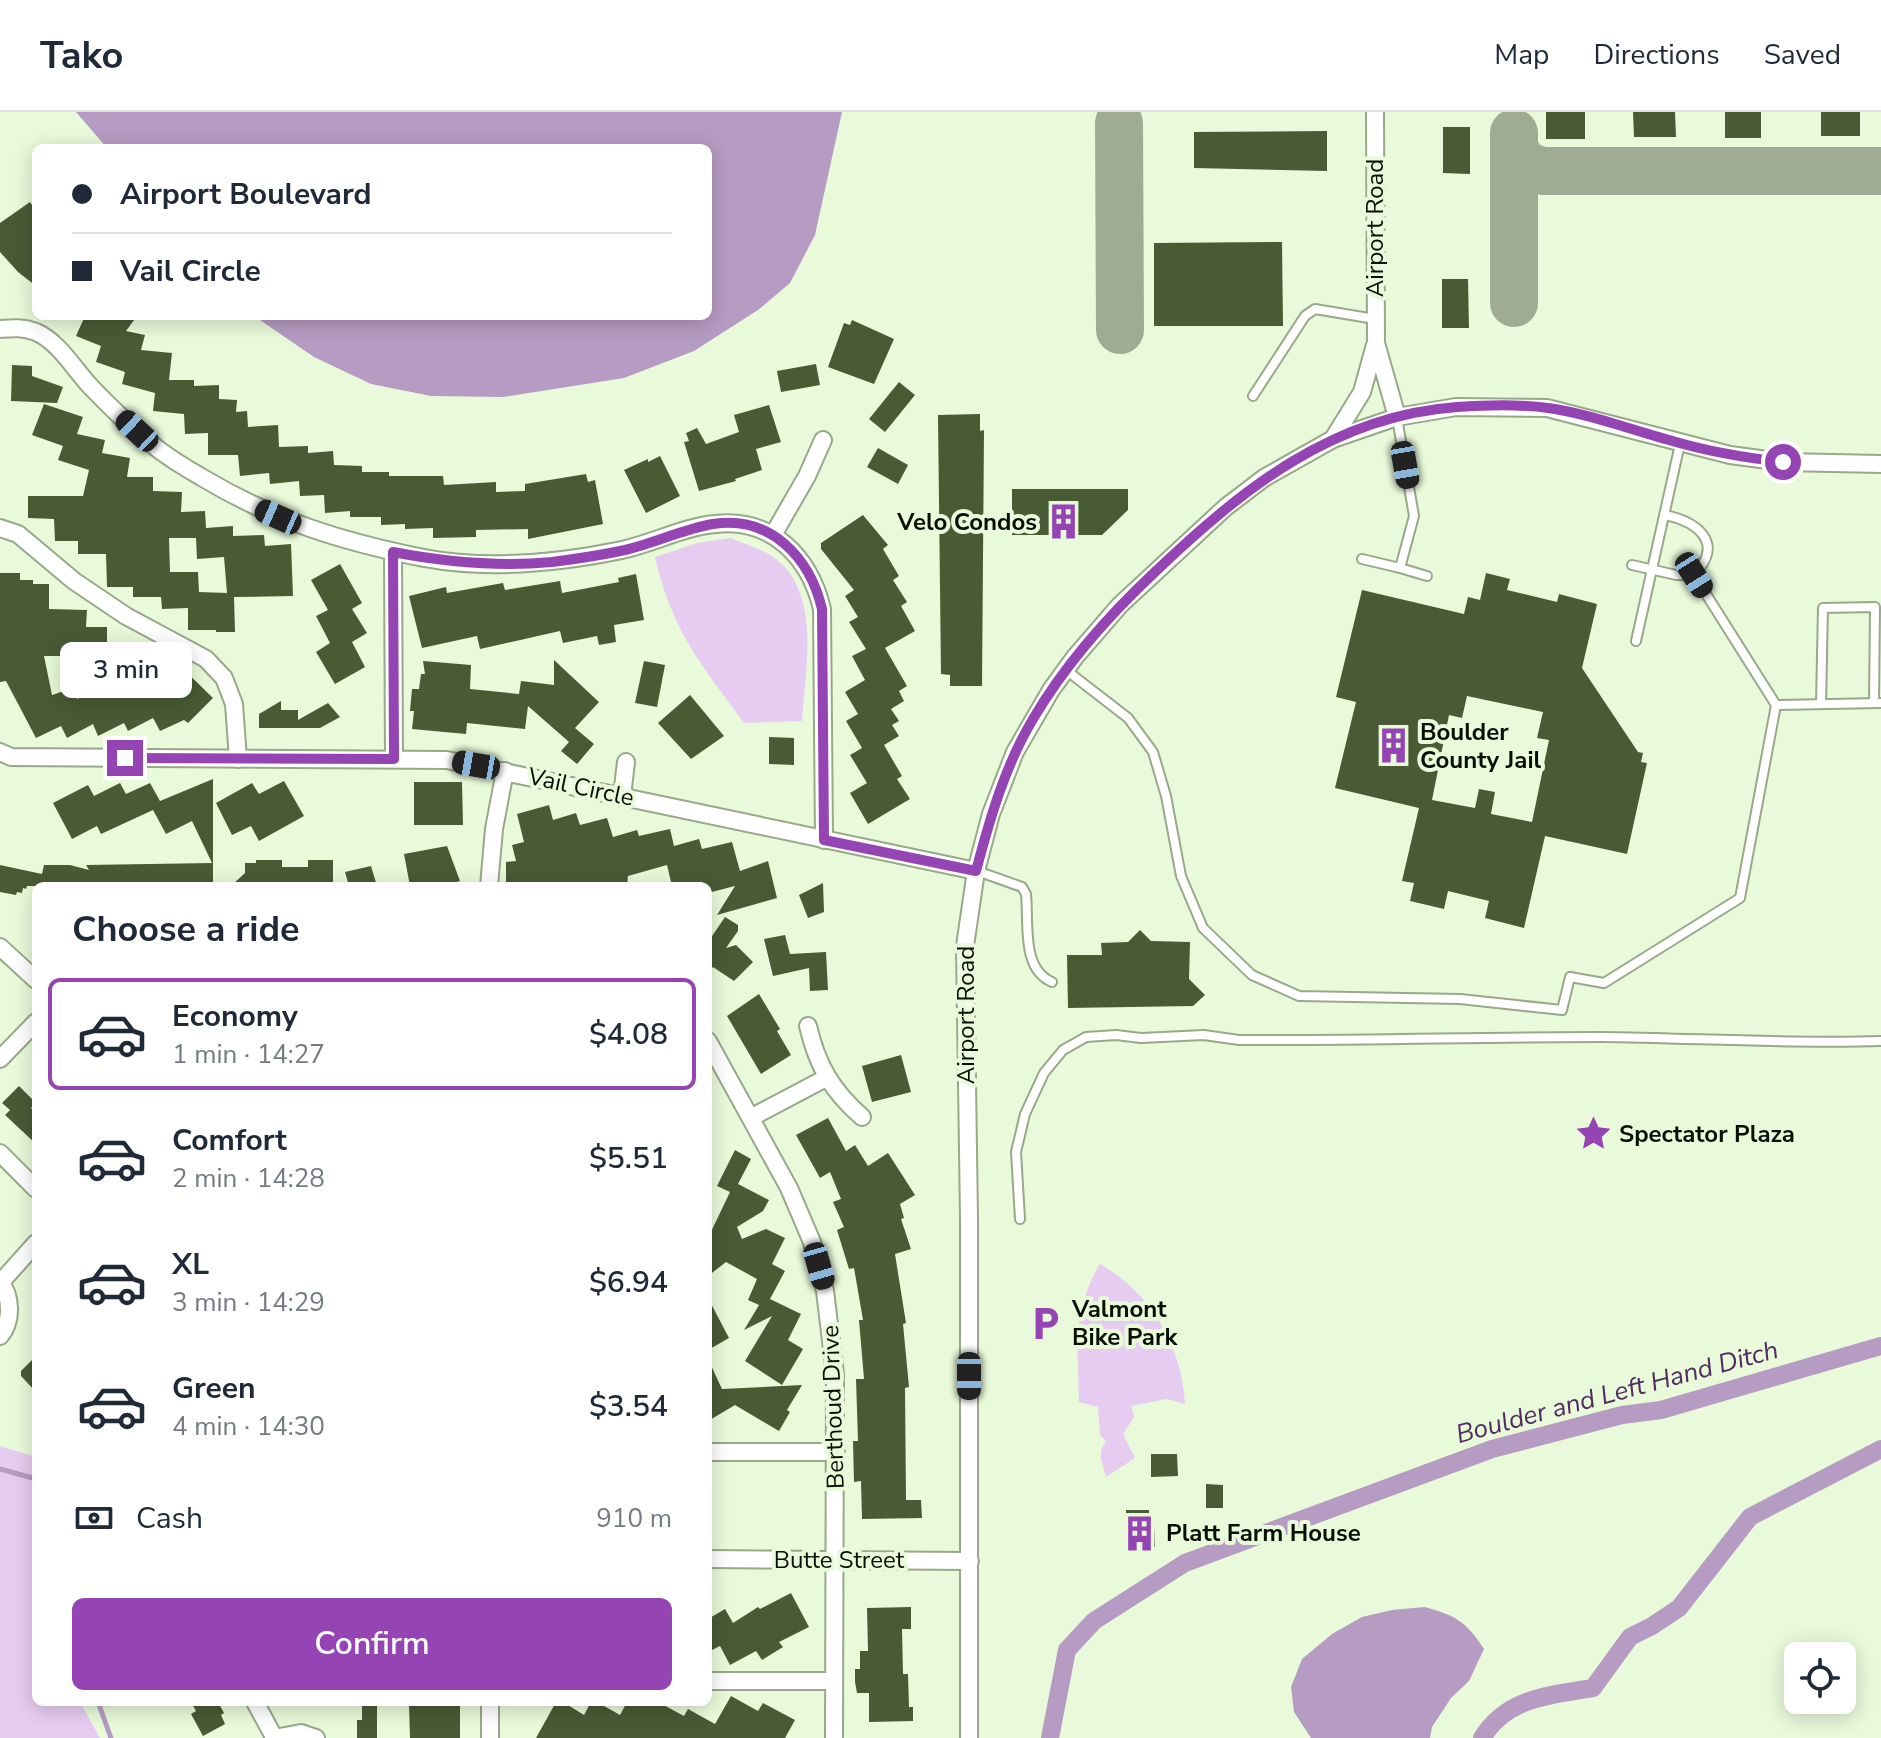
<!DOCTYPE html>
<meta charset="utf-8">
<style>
:root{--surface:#fff;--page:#f6f6f7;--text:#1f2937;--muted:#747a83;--line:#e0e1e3;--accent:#9544b4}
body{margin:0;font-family:"Nunito Sans",sans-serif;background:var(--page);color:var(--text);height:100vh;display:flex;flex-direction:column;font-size:30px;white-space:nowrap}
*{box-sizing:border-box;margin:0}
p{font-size:26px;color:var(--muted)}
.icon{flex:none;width:44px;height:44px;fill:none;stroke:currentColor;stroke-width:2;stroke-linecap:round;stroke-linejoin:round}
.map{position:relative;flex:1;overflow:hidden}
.details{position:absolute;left:32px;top:770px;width:680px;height:824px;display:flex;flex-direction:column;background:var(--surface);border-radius:12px;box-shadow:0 4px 20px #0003}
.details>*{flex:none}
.top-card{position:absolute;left:32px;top:32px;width:680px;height:176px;border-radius:12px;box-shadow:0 4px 20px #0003;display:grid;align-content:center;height:176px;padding:0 40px;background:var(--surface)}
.buttons{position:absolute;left:1784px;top:1530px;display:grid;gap:16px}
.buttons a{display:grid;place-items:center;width:72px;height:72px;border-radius:12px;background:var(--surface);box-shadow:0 4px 20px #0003;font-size:40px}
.end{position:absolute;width:36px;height:36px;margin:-18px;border:10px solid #9544b4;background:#fff;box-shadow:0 0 0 4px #fff}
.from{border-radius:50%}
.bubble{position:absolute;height:56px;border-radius:12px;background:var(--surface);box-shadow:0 4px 20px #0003;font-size:26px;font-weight:600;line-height:56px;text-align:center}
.car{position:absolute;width:24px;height:48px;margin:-24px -12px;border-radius:10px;box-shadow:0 0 6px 2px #0007;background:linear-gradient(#222 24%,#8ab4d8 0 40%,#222 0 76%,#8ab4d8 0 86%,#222 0)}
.top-card b{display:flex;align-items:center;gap:28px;height:76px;font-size:30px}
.top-card b+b{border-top:2px solid var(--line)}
.top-card i{width:20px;height:20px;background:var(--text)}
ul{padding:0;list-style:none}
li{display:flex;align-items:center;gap:24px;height:112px;margin:0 16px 12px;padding:0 24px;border:4px solid transparent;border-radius:12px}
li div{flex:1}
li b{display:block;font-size:30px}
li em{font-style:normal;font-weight:600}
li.active{border-color:var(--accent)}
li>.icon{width:72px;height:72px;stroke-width:1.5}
h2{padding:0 40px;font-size:36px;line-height:96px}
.pay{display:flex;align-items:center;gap:20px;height:88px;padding:0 40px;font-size:30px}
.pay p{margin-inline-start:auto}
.button{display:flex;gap:16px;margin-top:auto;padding:16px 40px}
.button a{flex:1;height:92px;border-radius:12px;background:var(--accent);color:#fff;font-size:32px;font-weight:600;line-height:92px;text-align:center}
header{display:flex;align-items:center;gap:48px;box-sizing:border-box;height:112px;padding:0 40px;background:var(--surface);border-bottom:2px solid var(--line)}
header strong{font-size:38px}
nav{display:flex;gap:44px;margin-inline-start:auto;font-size:28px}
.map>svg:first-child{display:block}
</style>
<header>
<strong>Tako</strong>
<nav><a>Map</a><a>Directions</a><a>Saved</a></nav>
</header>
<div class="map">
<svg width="1881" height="1626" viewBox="0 0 1881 1626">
<rect width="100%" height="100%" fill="#e9fada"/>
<g fill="#e6ccf1">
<path d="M731,426C747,433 769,439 782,452C820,490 805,561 802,609L744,611C701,552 672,519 655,445L697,431Z"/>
<path d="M1100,1152C1151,1181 1182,1234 1185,1292L1167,1287L1131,1294L1134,1305L1123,1322L1135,1346L1106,1365C1103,1350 1096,1343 1106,1329L1100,1323L1098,1295L1079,1290C1078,1235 1071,1201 1100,1152Z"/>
<polygon points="0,1334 35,1345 32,1390 36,1414 36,1590 80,1590 100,1626 0,1626"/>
</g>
<g fill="#b69bc2">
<polygon points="76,0 842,0 815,123 790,171 758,198 694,239 624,266 503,285 431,284 371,272 314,245 254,204 708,204 708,36 107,36"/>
<path d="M1425,1495C1456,1504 1466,1509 1484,1537L1469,1569L1451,1586L1432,1615L1430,1626H1311L1294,1600L1291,1575L1302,1547L1332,1522L1362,1505L1392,1498Z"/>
</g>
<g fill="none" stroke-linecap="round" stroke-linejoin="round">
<g stroke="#b69bc2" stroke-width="5">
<polyline points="0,1357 36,1367"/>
<polyline points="98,1590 111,1626"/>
</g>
<g stroke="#b69bc2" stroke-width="18">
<polyline points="1050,1626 1067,1538 1094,1509 1185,1451 1492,1337 1622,1303 1661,1298 1881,1234"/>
<path d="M1482,1626C1507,1585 1551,1583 1593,1576L1630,1525L1652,1514L1679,1496L1750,1405L1881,1337"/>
</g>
<g stroke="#9fac93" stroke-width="48">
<polyline points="1119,11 1120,218"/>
<polyline points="1514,21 1514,191"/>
<path d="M1514,32C1517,48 1527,56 1544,59H1881"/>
</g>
</g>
<g fill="#485b35" fill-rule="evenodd">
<rect x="1546" y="0" width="39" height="27"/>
<polygon points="1633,0 1675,0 1676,25 1634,25"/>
<rect x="1725" y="0" width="36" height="26"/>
<rect x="1821" y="0" width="39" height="24"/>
<polygon points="1443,15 1470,15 1470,62 1443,61"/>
<polygon points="1327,19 1327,59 1194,56 1194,20"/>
<polygon points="30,90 36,99 36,174 18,160 0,140 0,111"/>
<polygon points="1282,130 1283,214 1154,214 1154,131"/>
<polygon points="1442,167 1468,167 1469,216 1442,216"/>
<polygon points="85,204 137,204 126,219 145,223 141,238 172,241 169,268 194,268 194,274 219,273 219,287 237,288 236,300 247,299 248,315 278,313 279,335 308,334 308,341 333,339 334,353 362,354 362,360 389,360 389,364 443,364 444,373 496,370 496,380 525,379 525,372 586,362 588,370 595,368 603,412 528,427 528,417 476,418 476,425 433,426 433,416 405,417 405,412 381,413 381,405 350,405 350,399 325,401 324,383 300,384 299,369 270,372 269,361 240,364 238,343 208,343 208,321 185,322 184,302 153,299 155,281 122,272 125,260 96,250 101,234 76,224"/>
<polygon points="852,208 894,227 874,272 828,255 844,211 850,213"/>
<polygon points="816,252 820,273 781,280 777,259"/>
<polygon points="12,253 32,254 32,264 63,275 57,291 11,289"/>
<polygon points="899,270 915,283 885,320 869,307"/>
<path d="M44,292L83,305L77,322L105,328L102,341L130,346L127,365H153V379L182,380L181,400L205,399L206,416L233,414V424L264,423L265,434L291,432L293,484L234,485L235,520H216V518H188V496L162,497L161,485H133V475H107L106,442H78V429H55L54,407L28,406V384H83L89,358L58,348L63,334L32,323ZM169,426H196L197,447L224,445L227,481L199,480L198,460H170Z"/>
<polygon points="769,293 781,330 756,337 762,358 735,367 736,369 699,379 684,330 689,329 686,321 697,316 706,332 739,320 734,303"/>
<polygon points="980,302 980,319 984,318 982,574 950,574 950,563 941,562 938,303"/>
<polygon points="878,336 908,353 898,372 867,355"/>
<polygon points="660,344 680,384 646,401 624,358 648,347 648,350"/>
<polygon points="1012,377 1128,377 1128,398 1102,423 1012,423"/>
<polygon points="863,403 888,433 883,437 899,464 893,468 907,490 901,494 915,519 885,536 907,574 899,579 904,589 891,597 899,609 892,613 899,624 884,633 902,664 897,667 910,687 868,712 850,681 867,671 850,643 862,636 846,609 858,602 845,580 865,568 852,544 866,537 849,510 858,505 845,484 854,478 821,437 821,431"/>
<polygon points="340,452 362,491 352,497 367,521 352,530 365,555 335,572 316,540 330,531 316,504 328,498 311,468"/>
<polygon points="0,461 20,461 20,468 33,468 33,472 49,472 49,497 87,498 86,515 107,515 107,544 44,544 52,583 73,576 77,587 116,569 120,577 142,566 147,576 175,549 213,586 188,611 184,608 160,619 153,606 128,619 124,611 98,624 93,612 67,626 61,614 36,626 6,569 0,570"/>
<path d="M1486,461L1510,467L1507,478L1557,490L1559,482L1597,492L1582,556L1638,640L1643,641L1641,650L1647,651L1627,742L1545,724L1524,816L1485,806L1489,789L1448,779L1444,797L1410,789L1414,771L1402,769L1419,696L1335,676L1356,590L1336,585L1362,478L1464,502L1468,485L1480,488ZM1467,584L1543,600L1537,626L1549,628L1532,710L1491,702L1495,680L1479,677L1475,696L1432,688L1449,603L1462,606Z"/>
<polygon points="636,462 644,508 614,513 616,530 599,533 597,524 563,531 560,519 480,537 477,524 422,536 409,484 446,475 447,481 503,471 505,478 560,469 562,481 619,470 618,466"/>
<polygon points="554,548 599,590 575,616 594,632 577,652 561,639 569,630 528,594 525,617 467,611 466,622 412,617 414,599 410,599 412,577 419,577 421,562 425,562 423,549 471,553 470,577 519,582 521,569 554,573"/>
<polygon points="644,549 665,553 657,595 635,591"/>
<polygon points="690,583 724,624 691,647 658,611"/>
<polygon points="281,589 281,598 298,598 298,608 328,591 340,605 320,616 259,616 259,602"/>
<polygon points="769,625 794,626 794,653 769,652"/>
<polygon points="213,667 213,774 27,774 26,777 23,776 22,781 17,780 16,783 0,780 0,753 42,762 44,753 70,753 89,758 86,753 212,751 192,709 166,722 153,698 101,722 97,714 72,727 53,691 88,673 94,684 120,671 126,682 150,671 160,689"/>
<polygon points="284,669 304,704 259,729 251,714 232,723 216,691 252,671 259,682"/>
<polygon points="414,670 462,670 463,713 414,713"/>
<polygon points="549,693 553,708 576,701 580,713 607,706 613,725 637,718 639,724 670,717 674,734 699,727 702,737 732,730 740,759 768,749 777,786 717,803 735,774 708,781 708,774 683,774 682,771 672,774 667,753 628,764 627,774 516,774 516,770 506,770 506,750 516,749 512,733 524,730 517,702"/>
<polygon points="447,734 460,769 445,774 410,774 404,742"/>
<polygon points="256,748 282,748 282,755 308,755 308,748 333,748 333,771 319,771 314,774 231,774 245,761 245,751 256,751"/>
<polygon points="371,754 377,774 349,774 345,760"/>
<polygon points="823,771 824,800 808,806 799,783"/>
<polygon points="725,805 738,813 738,819 726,836 736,833 753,850 734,869 713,855 708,862 708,830"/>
<polygon points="1140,818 1151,829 1190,830 1189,867 1205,883 1193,894 1068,896 1067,843 1102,843 1101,831 1128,830"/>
<polygon points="785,823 790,842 826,840 828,878 810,879 809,856 773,864 764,827"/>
<polygon points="759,882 780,917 777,919 791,943 761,962 727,904"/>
<polygon points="901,943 911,980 872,990 862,954"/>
<polygon points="19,974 36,991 31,996 36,1001 36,1032 5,1003 10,998 2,991"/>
<polygon points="828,1006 846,1039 855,1033 868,1054 888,1041 915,1083 900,1092 904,1106 901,1107 911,1137 895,1142 906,1211 903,1212 909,1275 905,1276 906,1388 921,1388 922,1406 862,1407 861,1369 854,1370 853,1329 858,1329 856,1267 864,1267 859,1208 863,1208 854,1156 849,1157 837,1118 844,1115 833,1090 841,1087 830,1060 820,1066 796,1023"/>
<polygon points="735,1038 751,1047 738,1072 769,1088 763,1099 737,1115 742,1127 766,1117 785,1126 772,1152 785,1159 770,1187 801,1202 788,1228 803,1237 782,1273 745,1249 772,1204 744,1218 759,1193 748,1188 757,1167 726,1150 708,1164 708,1126 730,1080 717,1074"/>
<polygon points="708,1186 729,1226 708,1238"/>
<polygon points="36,1244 36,1280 21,1264 21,1259"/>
<polygon points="708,1247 722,1277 802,1273 787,1298 790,1300 779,1319 735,1293 708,1309"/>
<polygon points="1151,1342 1177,1342 1178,1364 1151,1365"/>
<polygon points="1206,1372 1223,1373 1223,1396 1206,1396"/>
<polygon points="1126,1398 1149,1398 1149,1411 1154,1411 1155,1435 1137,1436 1137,1431 1126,1431"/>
<polygon points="791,1481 809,1515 779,1530 783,1535 762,1548 756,1539 730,1553 720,1534 708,1540 708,1507 725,1497 733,1511 758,1495 760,1497"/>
<polygon points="911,1495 911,1517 902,1517 903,1562 908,1562 909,1595 913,1595 913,1609 869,1610 869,1581 857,1581 855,1570 855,1557 860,1557 860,1539 868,1539 867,1496"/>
<polygon points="731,1584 758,1599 763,1591 795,1608 785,1626 536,1626 556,1590 563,1590 584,1603 591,1590 597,1590 620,1603 627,1590 658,1590 684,1604 688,1597 715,1612"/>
<polygon points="191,1590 218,1590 224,1601 221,1603 225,1612 203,1624 191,1602 196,1599"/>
<polygon points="362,1590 377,1590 377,1626 357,1626 357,1608 362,1608"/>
<polygon points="409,1594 460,1594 460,1626 410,1626"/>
</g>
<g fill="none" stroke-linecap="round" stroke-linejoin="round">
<defs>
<g id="lane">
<polyline points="1253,284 1305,204 1315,197 1375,207"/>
<polyline points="1362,447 1400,456 1414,404 1397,306"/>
<path d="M1632,453L1676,463H1694C1725,431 1698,410 1665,403"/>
<polyline points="1400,456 1427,464"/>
<polyline points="1636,529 1680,332"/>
<polyline points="1066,558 1128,606 1153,640 1166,684 1181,764 1203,816 1252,863 1299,884 1460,887 1562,898 1570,865 1604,871 1740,786 1776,593 1694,463"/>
<polyline points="1821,592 1823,496 1875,495 1874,591"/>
<polyline points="1776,593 1881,591"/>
<path d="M977,759L1022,775L1026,782C1029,811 1021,857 1052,870"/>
<path d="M1020,1107L1016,1040L1025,1002L1044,961L1063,938L1086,925L1116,923L1141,926L1204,923L1239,928C1359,929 1480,925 1600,925C1694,926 1787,932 1881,929"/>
</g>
<g id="street">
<polyline points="1375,0 1376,231 1397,305"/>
<path d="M0,217C13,216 23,215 36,220C59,230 74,257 91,275C110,295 131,315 153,333C168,346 186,356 203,366C275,409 343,430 424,446C488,458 559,451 622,438C654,431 683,415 715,412C772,405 810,446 822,497L824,728"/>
<polyline points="1333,327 1362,280 1375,233"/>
<polyline points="0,416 18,422 74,469 126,504 206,547 224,566 234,592 238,647"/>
<polyline points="773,423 807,364 823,328"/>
<polyline points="393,440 394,647"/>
<polyline points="0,640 11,645 447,648 976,759"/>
<polyline points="622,684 626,650"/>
<polyline points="489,774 494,717 505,659"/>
<polyline points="0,835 36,868"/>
<path d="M808,914C817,953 832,979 862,1005"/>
<polyline points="708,929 789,1076 812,1130 825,1179 835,1262 834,1626"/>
<polyline points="0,947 36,910"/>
<polyline points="752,1005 826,966"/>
<polyline points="0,1041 36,1077"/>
<polyline points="2,1169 36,1131"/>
<path d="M0,1170C11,1183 13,1209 0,1224"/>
<polyline points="708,1340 836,1340"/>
<polyline points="708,1447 970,1449"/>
<polyline points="708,1569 834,1569"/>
<polyline points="255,1590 274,1625"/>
<polyline points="490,1590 490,1626"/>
<polyline points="274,1626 301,1621 316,1626"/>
<polyline points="969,1626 969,1106 965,834 976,759 991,702 1015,640 1051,578 1075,545 1120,493 1226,395 1264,366 1333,327 1397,305 1456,295 1547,296 1730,343 1783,350 1881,352"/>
</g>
</defs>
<use href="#lane" stroke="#98a88a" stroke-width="12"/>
<use href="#street" stroke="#98a88a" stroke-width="20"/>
<use href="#lane" stroke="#fff" stroke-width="8"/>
<use href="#street" stroke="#fff" stroke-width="16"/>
</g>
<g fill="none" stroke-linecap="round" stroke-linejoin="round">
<path stroke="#9544b4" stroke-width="10" d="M125,646L394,647L393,440C445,450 499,455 552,450C576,447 602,443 625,438C655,431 683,417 713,412C771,403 810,446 822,497L824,728L976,759C990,706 1005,654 1033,607C1066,551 1109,503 1156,459C1242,377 1333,304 1457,295C1486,293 1519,292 1548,296C1591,302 1634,319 1676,330C1711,340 1747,346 1783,350"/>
</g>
<defs>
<symbol id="building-bare" viewBox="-9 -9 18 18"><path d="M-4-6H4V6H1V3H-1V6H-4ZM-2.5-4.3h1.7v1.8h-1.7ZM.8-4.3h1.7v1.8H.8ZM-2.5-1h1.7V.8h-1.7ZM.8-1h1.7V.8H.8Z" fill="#9544b4" stroke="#e9fada" stroke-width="2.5" paint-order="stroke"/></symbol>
<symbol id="sight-bare" viewBox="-9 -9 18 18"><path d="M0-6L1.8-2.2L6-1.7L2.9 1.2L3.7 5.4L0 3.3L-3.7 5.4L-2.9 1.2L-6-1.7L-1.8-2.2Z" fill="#9544b4" stroke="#e9fada" stroke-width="2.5" paint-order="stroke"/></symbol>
<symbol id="parking-bare" viewBox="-9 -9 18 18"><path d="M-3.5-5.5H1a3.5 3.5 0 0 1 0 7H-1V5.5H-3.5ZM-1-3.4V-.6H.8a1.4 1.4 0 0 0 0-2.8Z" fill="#9544b4" stroke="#e9fada" stroke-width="2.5" paint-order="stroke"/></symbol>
</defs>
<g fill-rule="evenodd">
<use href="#building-bare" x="1038" y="384" width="51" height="51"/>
<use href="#building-bare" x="1368" y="608" width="51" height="51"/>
<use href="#sight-bare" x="1568" y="996" width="51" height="51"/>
<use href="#parking-bare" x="1020" y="1186" width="51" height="51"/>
<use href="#building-bare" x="1114" y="1396" width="51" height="51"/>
</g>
<g text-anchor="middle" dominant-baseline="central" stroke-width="8" stroke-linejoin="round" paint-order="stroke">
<g font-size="24" fill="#0a0f05" stroke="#e9fada">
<text transform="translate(1375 116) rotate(-90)">Airport Road</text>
<text transform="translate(581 675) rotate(12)">Vail Circle</text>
<text transform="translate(966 903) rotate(-90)">Airport Road</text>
<text transform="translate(833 1295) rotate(-92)">Berthoud Drive</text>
<text x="839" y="1448">Butte Street</text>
</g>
<g font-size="24" font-weight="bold" fill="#0a0f05" stroke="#e9fada" text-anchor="start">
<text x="1037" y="410" text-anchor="end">Velo Condos</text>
<text x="1420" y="620">Boulder<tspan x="1420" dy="28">County Jail</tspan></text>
<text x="1619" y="1022">Spectator Plaza</text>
<text x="1072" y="1197">Valmont<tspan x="1072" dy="28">Bike Park</tspan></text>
<text x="1166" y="1421">Platt Farm House</text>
</g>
<g font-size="26" font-style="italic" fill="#502c5f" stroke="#e9fada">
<text transform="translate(1617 1280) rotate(-15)">Boulder and Left Hand Ditch</text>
</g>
</g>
</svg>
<div class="buttons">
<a><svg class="icon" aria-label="locate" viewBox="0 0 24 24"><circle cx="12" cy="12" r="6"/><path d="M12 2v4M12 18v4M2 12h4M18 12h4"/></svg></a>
</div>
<i class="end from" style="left:1783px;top:350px"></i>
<i class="end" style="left:125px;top:646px"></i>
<div class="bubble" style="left:60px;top:530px;width:132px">3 min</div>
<i class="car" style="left:137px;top:319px;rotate:313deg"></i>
<i class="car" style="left:1405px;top:353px;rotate:170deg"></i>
<i class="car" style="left:278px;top:405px;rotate:294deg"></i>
<i class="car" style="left:1694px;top:463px;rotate:148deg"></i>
<i class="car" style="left:476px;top:653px;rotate:280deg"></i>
<i class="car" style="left:819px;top:1154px;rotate:164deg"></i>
<i class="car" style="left:969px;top:1264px;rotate:180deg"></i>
<div class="top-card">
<b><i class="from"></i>Airport Boulevard</b>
<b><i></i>Vail Circle</b>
</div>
<section class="details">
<h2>Choose a ride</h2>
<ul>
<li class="active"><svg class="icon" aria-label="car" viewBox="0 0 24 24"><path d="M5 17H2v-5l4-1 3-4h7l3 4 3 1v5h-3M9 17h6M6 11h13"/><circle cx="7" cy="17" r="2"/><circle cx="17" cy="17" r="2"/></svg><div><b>Economy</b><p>1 min · 14:27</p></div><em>$4.08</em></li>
<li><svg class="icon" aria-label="car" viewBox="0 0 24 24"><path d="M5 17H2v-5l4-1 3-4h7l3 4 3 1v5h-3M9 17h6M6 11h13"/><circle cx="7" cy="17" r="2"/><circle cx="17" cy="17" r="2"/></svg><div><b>Comfort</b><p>2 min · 14:28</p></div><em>$5.51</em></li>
<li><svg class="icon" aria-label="car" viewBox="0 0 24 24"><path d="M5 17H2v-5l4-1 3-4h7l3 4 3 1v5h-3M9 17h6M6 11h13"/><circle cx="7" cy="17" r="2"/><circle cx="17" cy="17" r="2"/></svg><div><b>XL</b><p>3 min · 14:29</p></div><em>$6.94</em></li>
<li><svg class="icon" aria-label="car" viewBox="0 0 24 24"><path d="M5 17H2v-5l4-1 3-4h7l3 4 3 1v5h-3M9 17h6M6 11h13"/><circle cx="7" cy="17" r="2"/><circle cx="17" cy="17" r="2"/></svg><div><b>Green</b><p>4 min · 14:30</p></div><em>$3.54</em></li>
</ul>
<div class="pay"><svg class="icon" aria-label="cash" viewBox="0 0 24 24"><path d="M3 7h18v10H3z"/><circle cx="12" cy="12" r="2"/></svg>Cash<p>910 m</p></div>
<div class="button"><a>Confirm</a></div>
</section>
</div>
